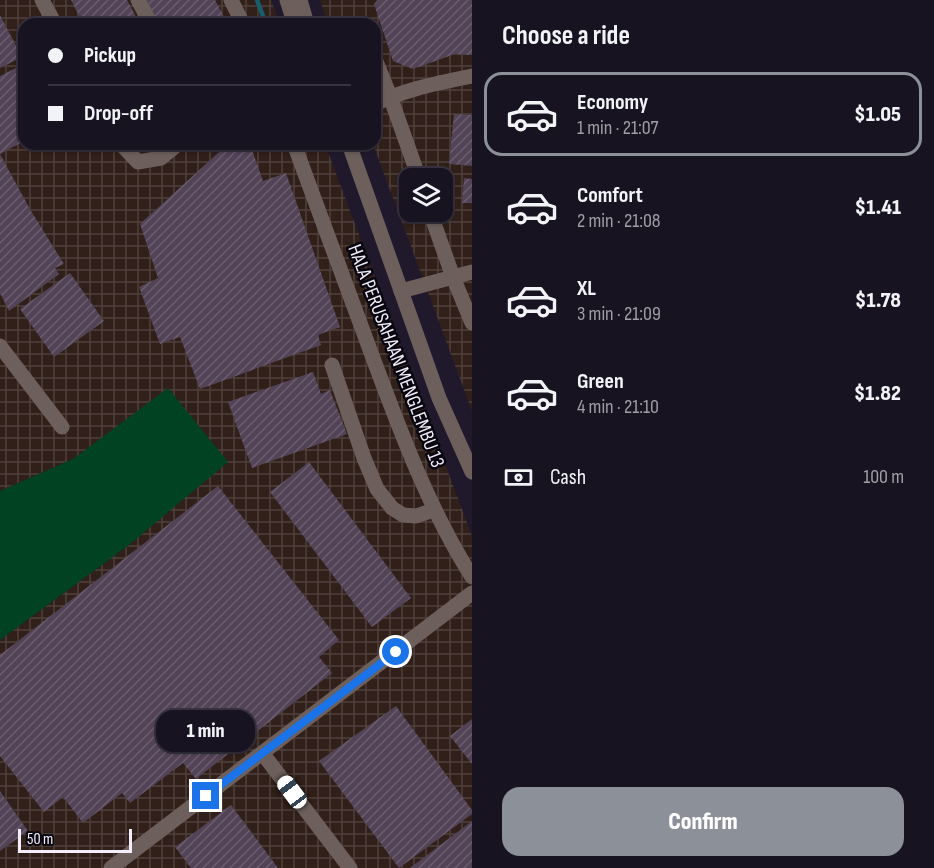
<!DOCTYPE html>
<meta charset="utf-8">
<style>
:root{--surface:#181321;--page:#25202e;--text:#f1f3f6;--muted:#9f9ea5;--line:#36323f;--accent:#8c9099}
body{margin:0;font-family:"Sofia Sans Condensed",sans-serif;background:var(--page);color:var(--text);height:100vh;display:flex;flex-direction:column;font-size:22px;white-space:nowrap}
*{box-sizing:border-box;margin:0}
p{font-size:20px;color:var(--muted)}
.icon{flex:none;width:33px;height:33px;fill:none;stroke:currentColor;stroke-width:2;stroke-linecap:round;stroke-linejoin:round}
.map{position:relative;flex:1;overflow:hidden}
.drawer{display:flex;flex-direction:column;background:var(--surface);width:462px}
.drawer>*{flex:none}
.top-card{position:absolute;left:18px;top:18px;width:363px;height:132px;border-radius:18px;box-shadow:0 2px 4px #0004,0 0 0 2px var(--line);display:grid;align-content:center;height:132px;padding:0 30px;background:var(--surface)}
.buttons{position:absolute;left:399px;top:168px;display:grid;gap:12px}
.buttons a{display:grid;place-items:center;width:54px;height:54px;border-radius:12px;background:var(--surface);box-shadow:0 2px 4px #0004,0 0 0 2px var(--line);font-size:30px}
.scale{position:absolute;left:18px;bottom:15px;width:114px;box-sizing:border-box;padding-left:6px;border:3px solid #f3eefc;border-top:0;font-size:16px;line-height:21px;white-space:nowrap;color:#f3eefc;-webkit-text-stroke:4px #08060e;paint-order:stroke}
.end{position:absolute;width:27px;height:27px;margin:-14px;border:8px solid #1a73e8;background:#fff;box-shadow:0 0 0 3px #fff}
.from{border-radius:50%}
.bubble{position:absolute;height:42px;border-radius:18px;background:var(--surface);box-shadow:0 2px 4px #0004,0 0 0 2px var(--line);font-size:20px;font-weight:800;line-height:42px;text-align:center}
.car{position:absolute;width:18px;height:36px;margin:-18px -9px;border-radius:8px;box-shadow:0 0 4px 2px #0007;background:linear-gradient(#fff 24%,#345 0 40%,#fff 0 76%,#345 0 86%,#fff 0)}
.top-card b{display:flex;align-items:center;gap:21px;height:57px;font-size:22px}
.top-card b+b{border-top:2px solid var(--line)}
.top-card i{width:15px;height:15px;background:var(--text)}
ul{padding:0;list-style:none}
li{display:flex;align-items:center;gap:18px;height:84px;margin:0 12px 9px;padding:0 18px;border:3px solid transparent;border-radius:18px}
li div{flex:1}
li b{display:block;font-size:22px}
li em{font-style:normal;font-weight:800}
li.active{border-color:var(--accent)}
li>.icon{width:54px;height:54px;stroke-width:1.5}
h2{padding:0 30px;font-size:27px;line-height:72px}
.pay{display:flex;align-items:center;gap:15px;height:66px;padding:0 30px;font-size:22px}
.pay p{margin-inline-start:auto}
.cta{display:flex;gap:12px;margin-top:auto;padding:12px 30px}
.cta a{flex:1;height:69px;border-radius:18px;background:var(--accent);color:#fff;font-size:24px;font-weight:800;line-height:69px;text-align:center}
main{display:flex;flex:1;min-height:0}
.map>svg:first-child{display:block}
</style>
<main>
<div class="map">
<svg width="472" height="868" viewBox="0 0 472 868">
<defs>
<pattern id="industrial-grid" width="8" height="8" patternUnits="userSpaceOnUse" patternTransform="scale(1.5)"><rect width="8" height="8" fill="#311f19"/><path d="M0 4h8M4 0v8" fill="none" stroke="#4f403b"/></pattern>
<pattern id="building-hatch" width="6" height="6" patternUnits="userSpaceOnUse" patternTransform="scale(1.5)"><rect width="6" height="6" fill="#524356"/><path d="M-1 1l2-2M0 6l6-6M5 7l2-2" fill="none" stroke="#6b5e6f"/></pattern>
</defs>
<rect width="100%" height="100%" fill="#20192c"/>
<g fill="url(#industrial-grid)" fill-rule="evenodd">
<polygon points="0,0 271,0 280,24 24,24 24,144 325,144 472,536 472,868 0,868 0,640 129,545 73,459 0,491"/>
<path d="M320,0H472V411L373,144H375V24H328ZM410,178H442V212H410Z"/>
</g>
<polygon fill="#014223" points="168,388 228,462 129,545 0,640 0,491 73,459"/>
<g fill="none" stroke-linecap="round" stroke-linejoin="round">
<polyline stroke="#175f6c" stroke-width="4.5" points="257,0 266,24"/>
</g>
<g fill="url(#building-hatch)">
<polygon points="71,0 127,0 140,24 83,24"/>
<polygon points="146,0 215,0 228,24 159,24"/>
<polygon points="378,0 472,0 472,55 455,54 413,69 393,61 374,4"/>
<polygon points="0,15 22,57 0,68"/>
<polygon points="24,64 24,141 0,154 31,211 64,264 55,268 59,274 9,311 0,293 0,76"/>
<polygon points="454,114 472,115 472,166 449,164"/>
<polygon points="228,144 250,144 263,181 286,173 340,327 318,335 321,345 200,389 180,337 160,344 139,287 158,278 140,224"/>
<polygon points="464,178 472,179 472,203 462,203"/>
<polygon points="70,273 104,321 54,357 20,309"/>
<polygon points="313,372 321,394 330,390 347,434 252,468 228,402"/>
<polygon points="309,462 411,598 372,627 270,492"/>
<polygon points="218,486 339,640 319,657 332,673 196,779 183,763 130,803 122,793 83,823 63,797 44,812 0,756 0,655"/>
<polygon points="396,706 472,810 472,814 399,868 319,761"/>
<polygon points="472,719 472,764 450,736"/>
<polygon points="0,791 28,831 0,851"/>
<polygon points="231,805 278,868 191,868 175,847"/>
<polygon points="472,821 472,868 410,868"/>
</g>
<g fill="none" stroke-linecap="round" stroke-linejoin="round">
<g stroke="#6c5f5c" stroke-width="15">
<polyline points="42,0 55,24"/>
<polyline points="138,0 151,24"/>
<polyline points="231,0 243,24"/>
<polyline points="287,0 293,19 297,24"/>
<polyline points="300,0 307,24"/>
<polyline points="375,59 390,96 419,178"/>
<path d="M375,104C405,89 439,83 472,76"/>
<polyline points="121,144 138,162 161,158 178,144"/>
<path d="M294,144C320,215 346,286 373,358C401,433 429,509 472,577"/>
<polyline points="349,144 439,398 472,472"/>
<polyline points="430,212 453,277 472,323"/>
<polyline points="401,291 472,272"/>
<polyline points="0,346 62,427"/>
<polyline points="332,365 364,458 377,489 392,508 403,515 416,516 434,510"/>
<polyline points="263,754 350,868"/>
<polyline points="111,868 472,593"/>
</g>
</g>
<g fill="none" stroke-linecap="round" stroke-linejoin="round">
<polyline stroke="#1a73e8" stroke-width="8" points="206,796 396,652"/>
</g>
<g text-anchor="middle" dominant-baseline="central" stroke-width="5" stroke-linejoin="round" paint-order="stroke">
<g font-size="20" fill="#f3eefc" stroke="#08060e">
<text transform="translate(396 356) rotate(69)">HALA PERUSAHAAN MENGLEMBU 13</text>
</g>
</g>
</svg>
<div class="buttons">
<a><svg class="icon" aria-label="layers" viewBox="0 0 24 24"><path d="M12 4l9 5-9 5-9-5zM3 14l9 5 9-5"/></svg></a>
</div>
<div class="scale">50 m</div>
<i class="end from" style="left:396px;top:652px"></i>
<i class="end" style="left:206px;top:796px"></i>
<div class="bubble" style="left:156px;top:710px;width:99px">1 min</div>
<i class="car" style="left:292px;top:792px;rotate:323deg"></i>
<div class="top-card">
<b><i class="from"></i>Pickup</b>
<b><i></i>Drop-off</b>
</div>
</div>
<section class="drawer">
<h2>Choose a ride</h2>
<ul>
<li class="active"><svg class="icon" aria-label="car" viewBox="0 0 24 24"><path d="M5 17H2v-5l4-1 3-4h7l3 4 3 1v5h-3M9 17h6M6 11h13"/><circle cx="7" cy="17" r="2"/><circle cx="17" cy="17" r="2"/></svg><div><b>Economy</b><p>1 min · 21:07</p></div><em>$1.05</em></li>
<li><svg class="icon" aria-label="car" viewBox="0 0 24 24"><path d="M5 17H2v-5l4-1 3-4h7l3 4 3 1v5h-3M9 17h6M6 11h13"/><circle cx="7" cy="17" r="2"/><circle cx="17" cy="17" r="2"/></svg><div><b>Comfort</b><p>2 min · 21:08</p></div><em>$1.41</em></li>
<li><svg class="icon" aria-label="car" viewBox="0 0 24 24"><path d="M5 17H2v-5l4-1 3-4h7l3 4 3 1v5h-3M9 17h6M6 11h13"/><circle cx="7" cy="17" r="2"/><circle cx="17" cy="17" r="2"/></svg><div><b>XL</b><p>3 min · 21:09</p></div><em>$1.78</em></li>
<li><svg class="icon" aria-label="car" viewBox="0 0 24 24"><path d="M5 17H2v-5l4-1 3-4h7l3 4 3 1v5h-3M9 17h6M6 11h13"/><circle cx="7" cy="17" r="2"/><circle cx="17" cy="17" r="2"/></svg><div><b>Green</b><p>4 min · 21:10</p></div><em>$1.82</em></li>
</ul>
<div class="pay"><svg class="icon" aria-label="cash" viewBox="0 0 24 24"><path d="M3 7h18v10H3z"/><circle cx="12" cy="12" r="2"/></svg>Cash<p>100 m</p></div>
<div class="cta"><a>Confirm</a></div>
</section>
</main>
